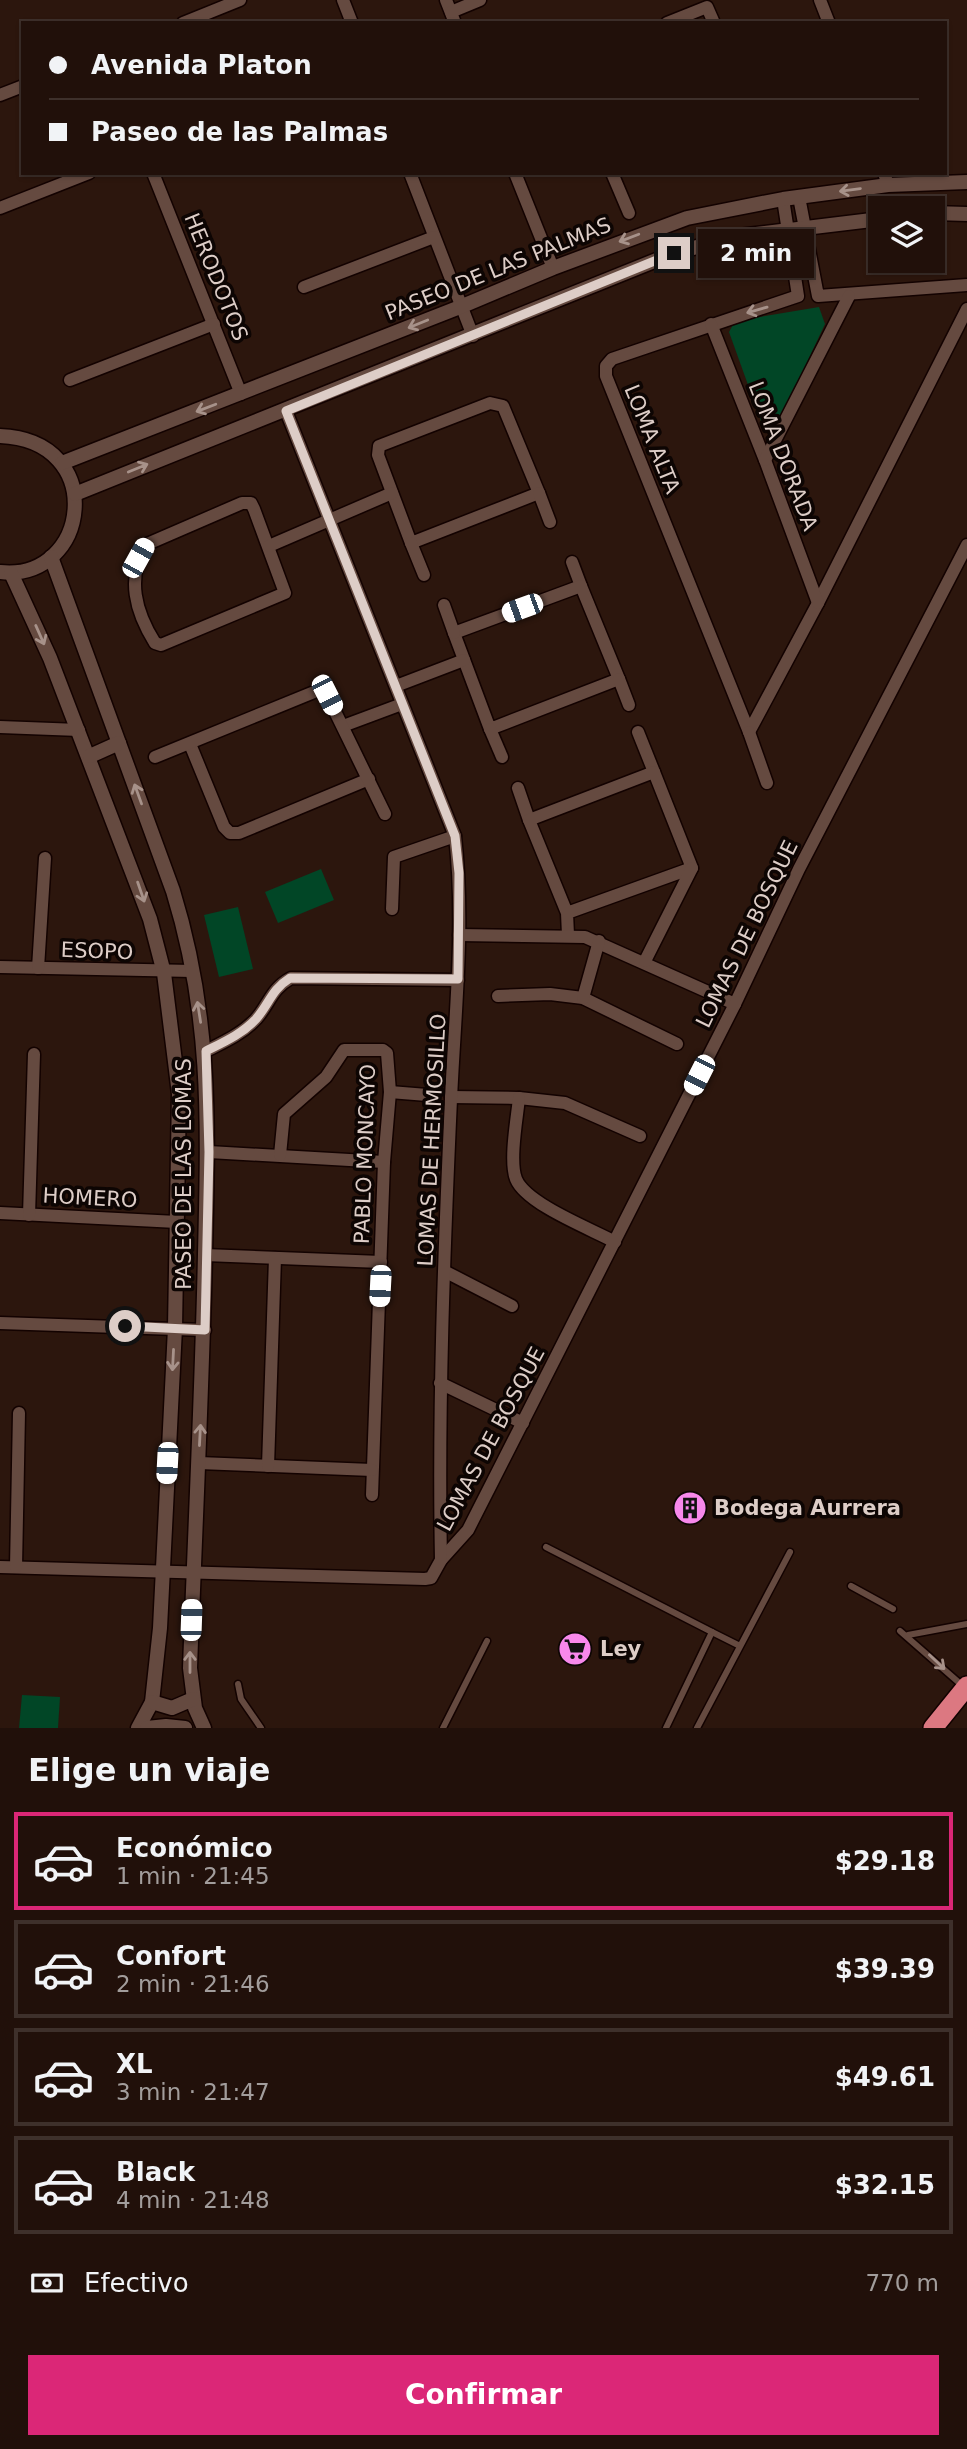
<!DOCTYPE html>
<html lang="es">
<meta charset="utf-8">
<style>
:root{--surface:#21100a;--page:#2d1e18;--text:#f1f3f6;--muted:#a29d9c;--line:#3e302b;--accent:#db2777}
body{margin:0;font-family:"DejaVu Sans",sans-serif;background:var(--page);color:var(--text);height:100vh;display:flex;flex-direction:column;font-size:26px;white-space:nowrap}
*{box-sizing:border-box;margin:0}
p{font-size:23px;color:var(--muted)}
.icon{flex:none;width:38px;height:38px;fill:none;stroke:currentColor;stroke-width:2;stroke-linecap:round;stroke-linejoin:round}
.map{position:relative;height:1728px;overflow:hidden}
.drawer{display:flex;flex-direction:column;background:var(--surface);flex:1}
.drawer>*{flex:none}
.hud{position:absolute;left:21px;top:21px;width:926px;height:154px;border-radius:0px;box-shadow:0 2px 5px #0004,0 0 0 2px var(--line);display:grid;align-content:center;height:154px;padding:0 28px;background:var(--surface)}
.buttons{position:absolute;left:868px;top:196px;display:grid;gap:14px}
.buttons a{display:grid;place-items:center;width:77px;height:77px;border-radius:0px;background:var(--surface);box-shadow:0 2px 5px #0004,0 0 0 2px var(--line);font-size:35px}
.end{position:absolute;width:32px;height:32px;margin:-16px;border:9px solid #ddcdc7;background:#111;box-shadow:0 0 0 4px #111}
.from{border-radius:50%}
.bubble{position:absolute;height:49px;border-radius:0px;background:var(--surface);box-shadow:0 2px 5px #0004,0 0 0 2px var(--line);font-size:23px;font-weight:700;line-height:49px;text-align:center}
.car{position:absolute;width:21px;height:42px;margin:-21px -10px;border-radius:9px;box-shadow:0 0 5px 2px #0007;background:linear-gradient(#fff 24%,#345 0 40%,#fff 0 76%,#345 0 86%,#fff 0)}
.hud b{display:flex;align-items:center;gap:24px;height:66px;font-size:26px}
.hud b+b{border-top:2px solid var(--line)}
.hud i{width:18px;height:18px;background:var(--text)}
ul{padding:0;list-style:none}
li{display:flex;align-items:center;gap:21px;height:98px;margin:0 14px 10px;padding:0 14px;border:4px solid var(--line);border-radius:0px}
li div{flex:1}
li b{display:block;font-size:26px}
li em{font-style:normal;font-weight:700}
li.selected{border-color:var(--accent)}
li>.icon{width:63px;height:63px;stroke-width:1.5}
h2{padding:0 28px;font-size:32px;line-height:84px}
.pay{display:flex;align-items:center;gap:18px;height:77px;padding:0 28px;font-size:26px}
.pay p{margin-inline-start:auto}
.cta{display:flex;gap:14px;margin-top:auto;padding:14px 28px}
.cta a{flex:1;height:80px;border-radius:0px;background:var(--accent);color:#fff;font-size:28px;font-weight:700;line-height:80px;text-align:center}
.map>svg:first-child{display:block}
</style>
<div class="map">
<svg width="967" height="1728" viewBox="0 0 967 1728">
<rect width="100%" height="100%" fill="#2c160d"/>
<g fill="#014626">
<polygon points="819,307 825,324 778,424 761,421 729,332 735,321"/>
<polygon points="321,869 334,900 278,923 265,892"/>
<polygon points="238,907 253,969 219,977 204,915"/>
<polygon points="22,1695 60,1697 58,1728 19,1728"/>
</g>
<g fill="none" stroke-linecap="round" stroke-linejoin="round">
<defs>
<g id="service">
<polyline points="546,1547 712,1632 666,1728"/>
<polyline points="851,1586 893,1609"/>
<polyline points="900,1631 964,1687"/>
<polyline points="712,1632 738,1645"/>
<polyline points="908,1635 967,1624"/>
<polyline points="238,1684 241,1699 261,1728"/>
<polyline points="443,1728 487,1641"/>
<polyline points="697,1728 790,1552"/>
</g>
<g id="minor">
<polyline points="343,0 352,23"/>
<polyline points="446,0 455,23"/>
<polyline points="820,0 829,23"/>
<polyline points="451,12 480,0"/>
<polyline points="183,23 240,0"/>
<polyline points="667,23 707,7 714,23"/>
<polyline points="0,95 23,86"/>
<polyline points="153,173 241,394"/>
<polyline points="410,173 473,336"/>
<polyline points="515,173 553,268"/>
<polyline points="612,173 629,213"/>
<polyline points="884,173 888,185"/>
<polyline points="799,197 818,296 967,285"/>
<polyline points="783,199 798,296 612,359 606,366 606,376 749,732 818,603 967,309"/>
<polyline points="0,208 89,173"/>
<polyline points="304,287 434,237"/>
<polyline points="711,324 765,460 818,603"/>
<polyline points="70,380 214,324"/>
<polygon points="490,403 503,406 539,493 411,543 378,455 379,446"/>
<polyline points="765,460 849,296"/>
<polyline points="539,493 550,522"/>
<path d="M242,503H251L254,509L285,593L161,645L155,643C135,611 127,579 145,545Z"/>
<polyline points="411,543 424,575"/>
<polyline points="269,546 392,493"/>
<polyline points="572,562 581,586"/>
<polygon points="581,586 619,679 490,729 454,633"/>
<polyline points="444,605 454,633"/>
<polyline points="619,679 629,705"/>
<polyline points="396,686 464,660"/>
<polyline points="343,726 402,704"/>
<polyline points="0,727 79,730"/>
<polyline points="490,729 502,757"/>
<polyline points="638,732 654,772"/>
<polyline points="749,732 767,783"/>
<polyline points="190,744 224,827 230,833 239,833 369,779"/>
<polyline points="155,757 319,690 327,695 385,814"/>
<polyline points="518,788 529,820"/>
<polyline points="392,909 394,857 455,836"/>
<polyline points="567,913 692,868 654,772 529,820 567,913 568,935"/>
<polyline points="459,935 585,937 735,1004"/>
<polyline points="645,961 692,868"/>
<polyline points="0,967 192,971"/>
<polyline points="38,968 45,858"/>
<polyline points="498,996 550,994 583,998 677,1044"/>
<polyline points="583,998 599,941"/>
<path d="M206,1051C224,1042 242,1034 256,1019C270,1003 271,989 291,978L458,980"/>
<polyline points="390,1092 427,1095"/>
<polyline points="451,1097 519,1098 565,1103 640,1136"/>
<path d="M519,1098C517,1118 509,1161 516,1179C526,1204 591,1229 615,1242"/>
<polyline points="209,1152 384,1162"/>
<polyline points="280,1155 284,1114 326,1077 344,1050 383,1050 387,1053 390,1092 384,1162 372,1495"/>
<polyline points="0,1213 177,1222"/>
<polyline points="29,1215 34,1054"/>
<polyline points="205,1255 381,1262"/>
<polyline points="446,1272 512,1306"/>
<polyline points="0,1323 205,1330"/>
<polyline points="440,1383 523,1423"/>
<polyline points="199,1463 372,1470"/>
<polyline points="268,1466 275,1258"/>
<polyline points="441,1560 468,1530 735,1004 799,869 967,545"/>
<path d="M0,1567L425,1579L431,1578L441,1560C438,1406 444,1253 451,1099C455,1011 465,924 455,836L286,411"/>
<polyline points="16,1567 19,1413"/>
</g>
<g id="tertiary">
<polyline points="933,213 967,214"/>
<path d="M0,436C109,440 90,582 0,572"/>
<polyline points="62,463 460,307 553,268 687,218 783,199 888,185 967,182"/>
<polyline points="75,494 674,253 739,236 880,219"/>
<path d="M51,557L173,891C212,1017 208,1125 205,1254C202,1392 195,1530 190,1668L195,1708L204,1728"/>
<polyline points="11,573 50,658 150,919 164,973 179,1094 175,1328 160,1628 152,1702 138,1728"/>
<polyline points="90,756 119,743"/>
<polyline points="152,1702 172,1708 193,1699"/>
<polyline points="147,1728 166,1726 185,1728"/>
</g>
<polyline id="trunk" points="933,1728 967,1686"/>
</defs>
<use href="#service" stroke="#130200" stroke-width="9"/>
<use href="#minor" stroke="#130200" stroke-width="15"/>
<use href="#tertiary" stroke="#130200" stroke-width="17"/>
<use href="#trunk" stroke="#130200" stroke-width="22"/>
<use href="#service" stroke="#654a40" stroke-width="6"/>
<use href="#minor" stroke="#654a40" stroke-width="12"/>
<use href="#tertiary" stroke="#654a40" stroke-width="14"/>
<use href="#trunk" stroke="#dc7881" stroke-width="19"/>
</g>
<defs><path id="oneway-shaft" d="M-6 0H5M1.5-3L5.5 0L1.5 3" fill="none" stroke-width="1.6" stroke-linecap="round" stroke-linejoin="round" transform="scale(1.75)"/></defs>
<g stroke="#a7928a">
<use href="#oneway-shaft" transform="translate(850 190) rotate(172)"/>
<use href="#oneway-shaft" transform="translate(629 238) rotate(159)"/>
<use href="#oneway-shaft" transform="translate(757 310) rotate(164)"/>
<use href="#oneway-shaft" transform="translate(418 324) rotate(158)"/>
<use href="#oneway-shaft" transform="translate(206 408) rotate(159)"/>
<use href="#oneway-shaft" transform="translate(138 468) rotate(-22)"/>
<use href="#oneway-shaft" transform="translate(40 635) rotate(66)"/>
<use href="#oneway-shaft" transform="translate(138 794) rotate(-110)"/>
<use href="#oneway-shaft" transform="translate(141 892) rotate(71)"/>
<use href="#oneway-shaft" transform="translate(199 1012) rotate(-99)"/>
<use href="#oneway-shaft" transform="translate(173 1360) rotate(93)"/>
<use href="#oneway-shaft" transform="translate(200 1435) rotate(-87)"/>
<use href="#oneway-shaft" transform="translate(190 1662) rotate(-90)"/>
<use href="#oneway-shaft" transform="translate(937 1662) rotate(43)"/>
</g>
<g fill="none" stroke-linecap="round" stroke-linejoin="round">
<path stroke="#ddcdc7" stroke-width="9" d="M125,1326L205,1330L209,1152L206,1051C224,1042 242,1034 256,1019C270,1003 271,990 290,978L458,979L459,873L455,836L286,411L674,253"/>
</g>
<defs>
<symbol id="building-disc" viewBox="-11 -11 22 22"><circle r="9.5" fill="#f788eb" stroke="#0d0503"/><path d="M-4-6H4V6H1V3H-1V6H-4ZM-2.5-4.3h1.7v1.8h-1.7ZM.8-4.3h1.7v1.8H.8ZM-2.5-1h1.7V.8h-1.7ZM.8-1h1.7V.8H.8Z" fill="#111"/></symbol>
<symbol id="supermarket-disc" viewBox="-11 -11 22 22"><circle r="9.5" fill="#f788eb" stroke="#0d0503"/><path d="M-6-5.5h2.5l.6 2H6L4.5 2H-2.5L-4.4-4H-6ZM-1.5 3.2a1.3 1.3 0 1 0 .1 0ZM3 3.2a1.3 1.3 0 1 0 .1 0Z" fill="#111"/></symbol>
</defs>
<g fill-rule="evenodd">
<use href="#building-disc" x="671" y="1489" width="38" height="38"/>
<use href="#supermarket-disc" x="556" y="1630" width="38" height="38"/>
</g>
<g text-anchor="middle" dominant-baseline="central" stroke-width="7" stroke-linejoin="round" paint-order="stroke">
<g font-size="21" fill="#ddcdc7" stroke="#0d0503">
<text transform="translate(498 269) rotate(-22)">PASEO DE LAS PALMAS</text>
<text transform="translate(216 277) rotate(68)">HERODOTOS</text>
<text transform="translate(652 439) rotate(68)">LOMA ALTA</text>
<text transform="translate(783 456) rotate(69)">LOMA DORADA</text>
<text transform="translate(747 934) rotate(-64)">LOMAS DE BOSQUE</text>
<text transform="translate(97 951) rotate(2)">ESOPO</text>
<text transform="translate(432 1140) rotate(-87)">LOMAS DE HERMOSILLO</text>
<text transform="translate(365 1154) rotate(-88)">PABLO MONCAYO</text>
<text transform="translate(184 1174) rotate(-90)">PASEO DE LAS LOMAS</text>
<text transform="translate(90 1198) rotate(3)">HOMERO</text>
<text transform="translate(491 1439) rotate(-62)">LOMAS DE BOSQUE</text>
</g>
<g font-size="21" font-weight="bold" fill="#ddcdc7" stroke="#0d0503" text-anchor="start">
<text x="714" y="1508">Bodega Aurrera</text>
<text x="600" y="1649">Ley</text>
</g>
</g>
</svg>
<div class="buttons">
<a><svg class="icon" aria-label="layers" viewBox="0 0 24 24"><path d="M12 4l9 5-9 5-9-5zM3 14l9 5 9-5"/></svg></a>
</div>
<i class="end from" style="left:125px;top:1326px"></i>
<i class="end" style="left:674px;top:253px"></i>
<div class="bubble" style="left:698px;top:229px;width:116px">2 min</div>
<i class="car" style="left:138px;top:558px;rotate:29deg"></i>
<i class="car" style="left:522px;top:608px;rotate:250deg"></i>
<i class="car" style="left:327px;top:695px;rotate:153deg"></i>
<i class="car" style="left:699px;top:1075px;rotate:207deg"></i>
<i class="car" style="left:380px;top:1286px;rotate:183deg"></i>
<i class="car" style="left:167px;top:1463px;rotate:183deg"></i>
<i class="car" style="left:191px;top:1620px;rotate:2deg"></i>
<div class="hud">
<b><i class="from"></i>Avenida Platon</b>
<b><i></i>Paseo de las Palmas</b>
</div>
</div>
<section class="drawer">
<h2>Elige un viaje</h2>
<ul>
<li class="selected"><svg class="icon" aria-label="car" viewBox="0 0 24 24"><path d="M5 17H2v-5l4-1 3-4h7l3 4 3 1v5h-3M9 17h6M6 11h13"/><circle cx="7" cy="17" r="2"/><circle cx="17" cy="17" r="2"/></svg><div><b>Económico</b><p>1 min · 21:45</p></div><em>$29.18</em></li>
<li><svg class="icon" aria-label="car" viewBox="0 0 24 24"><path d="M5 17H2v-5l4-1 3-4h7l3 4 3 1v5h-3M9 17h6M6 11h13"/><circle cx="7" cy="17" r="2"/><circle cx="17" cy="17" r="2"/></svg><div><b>Confort</b><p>2 min · 21:46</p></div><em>$39.39</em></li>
<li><svg class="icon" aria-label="car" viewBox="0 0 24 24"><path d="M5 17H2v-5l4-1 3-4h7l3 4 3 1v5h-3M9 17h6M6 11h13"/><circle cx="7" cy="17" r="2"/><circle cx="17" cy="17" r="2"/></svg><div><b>XL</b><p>3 min · 21:47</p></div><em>$49.61</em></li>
<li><svg class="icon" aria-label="car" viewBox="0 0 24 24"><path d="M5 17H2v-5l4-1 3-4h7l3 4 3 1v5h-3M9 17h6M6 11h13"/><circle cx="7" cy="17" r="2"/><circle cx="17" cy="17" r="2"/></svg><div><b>Black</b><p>4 min · 21:48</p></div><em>$32.15</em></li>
</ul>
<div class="pay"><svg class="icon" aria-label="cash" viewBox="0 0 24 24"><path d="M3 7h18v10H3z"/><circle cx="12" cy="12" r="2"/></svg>Efectivo<p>770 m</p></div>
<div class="cta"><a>Confirmar</a></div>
</section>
